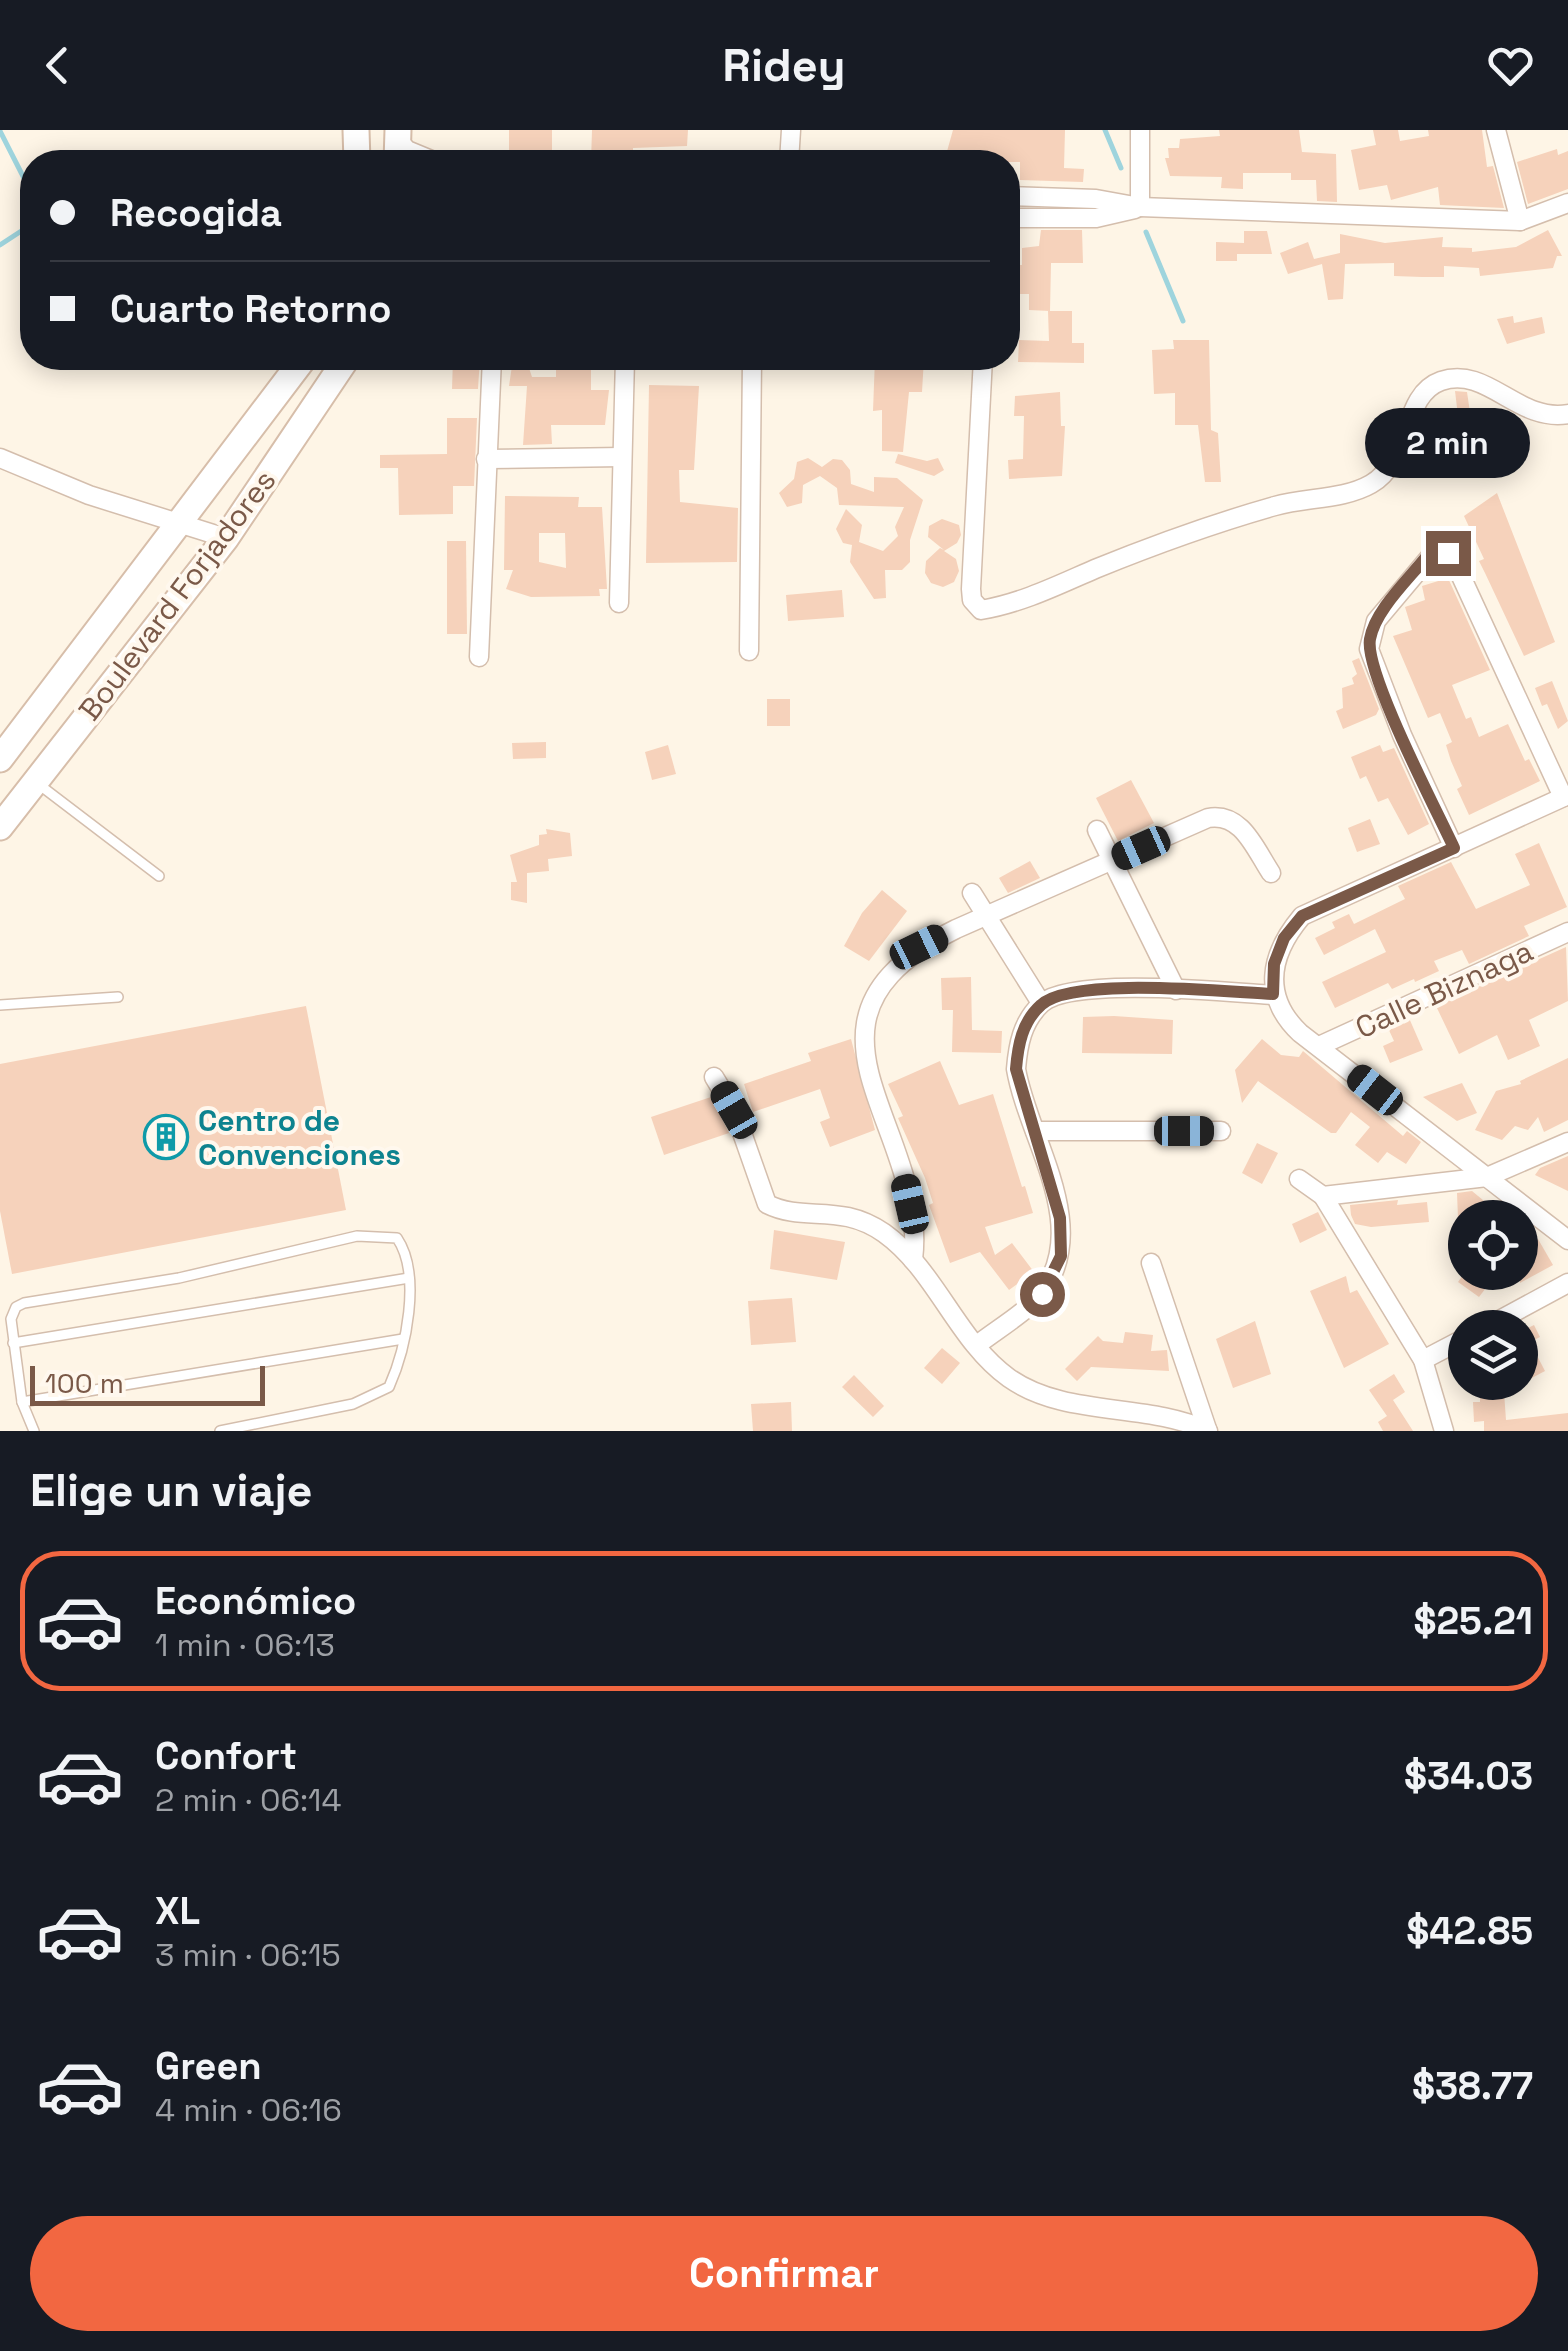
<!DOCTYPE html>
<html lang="es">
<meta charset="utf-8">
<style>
:root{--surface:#171b24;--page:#20242c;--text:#f1f3f6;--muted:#9ea1a6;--line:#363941;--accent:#f26741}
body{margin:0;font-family:"Space Grotesk",sans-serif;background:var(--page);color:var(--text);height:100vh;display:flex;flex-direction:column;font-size:38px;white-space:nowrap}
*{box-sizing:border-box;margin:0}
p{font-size:32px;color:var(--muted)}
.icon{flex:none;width:55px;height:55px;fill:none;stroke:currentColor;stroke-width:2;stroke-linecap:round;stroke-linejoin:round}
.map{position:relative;height:1301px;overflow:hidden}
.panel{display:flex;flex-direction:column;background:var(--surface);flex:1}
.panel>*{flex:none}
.guide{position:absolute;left:20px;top:20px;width:1000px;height:220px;border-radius:40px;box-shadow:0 5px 25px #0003;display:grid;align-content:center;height:220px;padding:0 30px;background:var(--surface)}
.tools{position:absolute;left:1448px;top:1070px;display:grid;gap:20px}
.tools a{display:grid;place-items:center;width:90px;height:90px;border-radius:50%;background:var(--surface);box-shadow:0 5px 25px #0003;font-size:50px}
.scale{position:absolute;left:30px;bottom:25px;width:235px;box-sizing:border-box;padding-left:10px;border:5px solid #7a5948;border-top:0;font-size:28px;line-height:35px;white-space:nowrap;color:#7a5948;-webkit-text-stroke:8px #fff8ee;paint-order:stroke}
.end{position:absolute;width:45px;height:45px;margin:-22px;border:12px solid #7a5948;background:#fff;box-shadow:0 0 0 5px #fff}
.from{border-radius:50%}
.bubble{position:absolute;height:70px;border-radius:35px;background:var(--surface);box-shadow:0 5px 25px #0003;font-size:32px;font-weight:700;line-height:70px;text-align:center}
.car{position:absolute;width:30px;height:60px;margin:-30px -15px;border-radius:12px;box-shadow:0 0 8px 2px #0007;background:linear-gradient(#222 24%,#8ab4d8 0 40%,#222 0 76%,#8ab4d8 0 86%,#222 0)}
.guide b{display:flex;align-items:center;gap:35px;height:95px;font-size:38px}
.guide b+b{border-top:2px solid var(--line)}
.guide i{width:25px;height:25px;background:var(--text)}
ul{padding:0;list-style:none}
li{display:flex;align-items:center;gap:30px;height:140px;margin:0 20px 15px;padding:0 10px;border:5px solid transparent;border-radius:40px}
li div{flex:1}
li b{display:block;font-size:38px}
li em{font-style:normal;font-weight:700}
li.active{border-color:var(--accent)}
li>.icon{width:90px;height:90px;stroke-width:1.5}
h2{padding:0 30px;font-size:45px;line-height:120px}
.button{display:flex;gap:20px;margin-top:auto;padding:20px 30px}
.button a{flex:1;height:115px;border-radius:60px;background:var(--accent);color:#fff;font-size:40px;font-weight:700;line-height:115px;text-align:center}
header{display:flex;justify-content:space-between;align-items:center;height:130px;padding:0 30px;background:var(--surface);font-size:45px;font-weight:700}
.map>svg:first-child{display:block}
</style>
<header><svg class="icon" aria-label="back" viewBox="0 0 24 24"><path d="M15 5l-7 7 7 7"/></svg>Ridey<svg class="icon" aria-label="heart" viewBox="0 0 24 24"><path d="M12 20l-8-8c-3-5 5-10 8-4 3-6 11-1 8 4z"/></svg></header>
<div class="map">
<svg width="1568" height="1301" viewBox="0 0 1568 1301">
<rect width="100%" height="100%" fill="#fef5e6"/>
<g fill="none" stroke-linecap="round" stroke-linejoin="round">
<g stroke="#9ed4dd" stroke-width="5">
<polyline points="1105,0 1121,38"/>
<polyline points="0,1 32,64"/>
<polyline points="1146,102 1183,191"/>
<polyline points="0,115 32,94"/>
</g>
</g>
<g fill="#f6d2bb" fill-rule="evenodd">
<polygon points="509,0 552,0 552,22 509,23"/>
<polygon points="592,0 688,0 687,16 633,18 633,32 591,32"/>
<polygon points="953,0 1065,0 1064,38 1084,39 1083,52 1020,50 1020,32 944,32"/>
<polygon points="1219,0 1299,0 1302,22 1336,24 1337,72 1317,71 1316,50 1291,50 1291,43 1243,43 1243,59 1221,58 1222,47 1170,46 1165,28 1169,28 1168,18 1179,18 1180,9 1220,6"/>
<polygon points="1373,0 1398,0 1400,11 1429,6 1428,0 1482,0 1487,37 1493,36 1504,78 1440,75 1438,57 1391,70 1387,55 1359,60 1351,20 1376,15"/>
<polygon points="1557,19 1558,25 1568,21 1568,59 1528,74 1517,32"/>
<polygon points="1041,100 1082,100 1083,133 1051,133 1050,181 1029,180 1029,164 1017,164 1018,150 1009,150 1009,135 1022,135 1022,118 1039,116"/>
<polygon points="1548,100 1562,126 1557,126 1553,138 1480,146 1479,138 1444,136 1444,147 1422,147 1394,146 1394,133 1345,134 1343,169 1328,170 1322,134 1288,144 1280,123 1308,112 1314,129 1340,123 1340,104 1385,113 1443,107 1442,117 1472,118 1472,122 1516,117"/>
<polygon points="1244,101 1267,101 1272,124 1237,124 1237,131 1216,131 1216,112 1244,113"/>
<polygon points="1048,181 1072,181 1072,213 1084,213 1084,233 1018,232 1019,210 1049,211"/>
<polygon points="1513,186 1514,193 1542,187 1545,203 1507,214 1497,189"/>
<polygon points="1173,210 1209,210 1211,300 1218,303 1221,352 1205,352 1198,295 1175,295 1175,263 1154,264 1152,220 1174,219"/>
<polygon points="453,228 480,228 478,259 452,259"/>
<polygon points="578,228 591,228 591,260 609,260 605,295 551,295 552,314 523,315 527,256 509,256 513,229 526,229 532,247 556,247 556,238 572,238 572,230"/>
<polygon points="875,228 924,228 922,262 909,262 903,322 882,321 882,280 873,281"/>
<polygon points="649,255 699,256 694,340 679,340 680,372 738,378 737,432 646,433"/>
<polygon points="1455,261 1467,262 1472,296 1430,302 1458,286"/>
<polygon points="1060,262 1061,296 1065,296 1062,346 1009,349 1008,330 1023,329 1024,286 1014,286 1015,266"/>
<polygon points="447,288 477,288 474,356 453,356 453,384 399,385 398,338 380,338 380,325 447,324"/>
<polygon points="898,324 927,331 938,328 944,340 934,346 895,333"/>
<polygon points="808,328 822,337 833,329 842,330 850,340 851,354 874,362 874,347 897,348 923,370 910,410 910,432 902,440 885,440 886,468 874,469 850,432 852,415 843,413 836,399 846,379 862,395 859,412 883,421 898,406 895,397 904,377 839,375 837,358 820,346 803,355 802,373 787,377 779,363 794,349 797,332"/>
<polygon points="1497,363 1555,512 1524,526 1485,443 1479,431 1484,429 1464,386"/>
<path d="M505,366L579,367L578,377H602L607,459H599L600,466L531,467L506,459L513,440H504ZM539,403H565L566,438L539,432Z"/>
<polygon points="942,389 959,395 961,405 957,413 944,421 956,429 959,441 954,452 943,457 931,453 925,443 926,431 940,418 944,420 928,407 929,396"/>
<polygon points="447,411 466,411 467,504 447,504"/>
<polygon points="1448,448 1490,540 1452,555 1466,589 1471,587 1479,607 1508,594 1525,631 1529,629 1540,651 1469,685 1457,659 1462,656 1451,631 1446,615 1452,612 1440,583 1428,588 1393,506 1412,500 1405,477 1425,470 1422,456"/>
<polygon points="842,460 844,487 788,491 786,465"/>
<polygon points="1359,528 1379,579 1376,585 1343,599 1336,581 1343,578 1342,558 1354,554 1352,548 1357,544 1352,531"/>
<polygon points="1552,551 1568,591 1558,599 1547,574 1542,576 1535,558"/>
<rect x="767" y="569" width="23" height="27"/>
<polygon points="546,612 546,628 513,629 512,613"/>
<polygon points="668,615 676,644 652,650 645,622"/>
<polygon points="1380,615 1383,622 1394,618 1429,694 1408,705 1388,668 1378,672 1366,646 1360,649 1351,627"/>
<polygon points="1131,650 1154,693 1118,711 1096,668"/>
<polygon points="1370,689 1380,714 1357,722 1348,698"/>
<polygon points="546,699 570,703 572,726 548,729 549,741 527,743 527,773 511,770 511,752 517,752 510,725 539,715 539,705 547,704"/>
<polygon points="1539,713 1567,777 1524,796 1529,806 1469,834 1462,820 1434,831 1439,841 1415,852 1414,849 1392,859 1388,853 1335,878 1322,852 1386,822 1375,799 1324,825 1315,808 1335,798 1332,792 1349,784 1354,794 1405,769 1398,756 1451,732 1476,779 1530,755 1515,724"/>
<polygon points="1030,731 1040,748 1008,763 999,748"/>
<polygon points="882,760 907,781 869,831 844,816 862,783"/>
<polygon points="1566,817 1568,871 1529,890 1540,916 1508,930 1497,905 1459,924 1436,876"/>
<polygon points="971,847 972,900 1002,901 1001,923 952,922 953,880 942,880 941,848"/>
<polygon points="306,876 346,1080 12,1144 0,1081 0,934"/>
<polygon points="1114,886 1173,890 1172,924 1082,923 1083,887"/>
<polygon points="1409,888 1423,920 1390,933 1383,916 1394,911 1388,898"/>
<polygon points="851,909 875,1000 830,1017 820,992 830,988 820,959 753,982 744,954 811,931 808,923"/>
<polygon points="1262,909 1281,925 1299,927 1303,921 1403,1006 1407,1001 1421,1012 1406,1034 1387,1022 1378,1033 1355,1015 1370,997 1351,982 1336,1003 1331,1003 1258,951 1242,973 1235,940"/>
<polygon points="1568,928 1568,990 1544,1002 1538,987 1528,1000 1515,996 1502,1010 1475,1000 1496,961 1521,954 1520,951"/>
<polygon points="940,931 959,975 993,964 1022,1057 1025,1056 1033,1083 985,1097 995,1125 1012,1113 1034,1142 1009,1160 980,1122 950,1133 929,1075 933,1073 925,1048 898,988 903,986 888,954"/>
<polygon points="1462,953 1477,983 1457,991 1423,967"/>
<polygon points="711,967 729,1003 664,1025 651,987"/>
<polygon points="1257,1013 1278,1023 1262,1054 1242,1043"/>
<polygon points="1568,1026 1568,1061 1535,1045 1540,1038"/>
<polygon points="1472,1061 1495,1080 1488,1088 1458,1088 1457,1063"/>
<polygon points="1398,1070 1397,1075 1427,1072 1429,1092 1371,1097 1355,1094 1351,1085 1350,1075"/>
<polygon points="1318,1082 1327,1100 1300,1113 1292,1094"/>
<polygon points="774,1100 845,1112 837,1150 770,1139"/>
<polygon points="1538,1109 1553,1135 1520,1153 1520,1119"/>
<polygon points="1465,1142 1498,1142 1479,1167 1458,1152"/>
<polygon points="1346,1146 1350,1163 1357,1160 1389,1214 1344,1238 1310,1161"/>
<polygon points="792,1168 796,1212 751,1215 748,1171"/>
<polygon points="1255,1191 1271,1244 1233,1258 1216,1209"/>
<polygon points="1520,1193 1524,1200 1534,1195 1540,1207 1530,1212 1545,1241 1528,1250 1520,1233"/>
<polygon points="1125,1202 1153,1205 1151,1221 1167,1220 1169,1241 1091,1237 1077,1251 1065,1239 1098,1206 1103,1211 1123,1213"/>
<polygon points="942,1218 960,1233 942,1254 924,1238"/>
<polygon points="1394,1244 1405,1262 1393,1270 1413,1301 1383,1301 1378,1292 1387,1286 1369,1260"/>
<polygon points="854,1245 884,1276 873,1287 842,1257"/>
<polygon points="1504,1262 1506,1290 1568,1283 1568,1301 1484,1301 1484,1291 1474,1292 1473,1272 1480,1272 1480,1264"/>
<polygon points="791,1272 792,1301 753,1301 751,1274"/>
</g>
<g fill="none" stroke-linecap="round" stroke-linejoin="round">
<defs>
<g id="service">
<polyline points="37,653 159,746"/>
<polyline points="0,875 118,867"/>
<polyline points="13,1213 409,1148"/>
<polyline points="22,1272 403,1209"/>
<path d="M34,1301L22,1272L11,1189L16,1177L24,1173L179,1148L357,1106L397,1108C422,1145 406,1219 389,1257L353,1274L220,1301"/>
</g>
<g id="minor">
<polyline points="1496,0 1520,91"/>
<polyline points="398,10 407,20 436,32"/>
<polyline points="789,32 791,0"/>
<polyline points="1008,66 1096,69 1140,77 1520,91 1568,73"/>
<polyline points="1140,77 1140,0"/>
<polyline points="1008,88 1096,88 1135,79"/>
<path d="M983,228L971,459L972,470L981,480C1022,473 1058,455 1095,439C1154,415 1215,393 1275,376C1306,367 1343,370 1371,354C1412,330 1401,265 1441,251C1487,235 1518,293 1568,284"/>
<polyline points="0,328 89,365 226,408"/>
<polyline points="486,329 622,327"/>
<polyline points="619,473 625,228"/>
<polyline points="749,521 752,228"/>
<polyline points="479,527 492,228"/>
<path d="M1568,665L1302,786C1270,824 1261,866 1300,903L1568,1110"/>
<polyline points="1097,700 1176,860"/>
<polyline points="1454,718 1402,605 1369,519 1376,491 1434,422 1448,423 1454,431 1563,667"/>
<polyline points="972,763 1041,873"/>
<polyline points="1319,916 1568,802"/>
<path d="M714,947L734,980L767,1074C805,1093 839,1072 884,1103C936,1140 957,1211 1009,1248C1066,1288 1147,1272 1208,1301"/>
<polyline points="1035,1001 1221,1001"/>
<polyline points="1299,1049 1323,1066 1487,1047 1568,1012"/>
<polyline points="1323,1066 1423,1230 1444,1301"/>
<path d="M913,1130C930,995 769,892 956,799L1208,688C1242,682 1255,719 1271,743"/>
<polyline points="1151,1133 1207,1299"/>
<polyline points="1485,1198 1568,1153"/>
<path d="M977,1215C997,1199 1029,1181 1043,1161C1091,1094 1028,1009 1016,939C1018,915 1022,892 1041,874C1071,846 1227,862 1273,865"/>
<polyline points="1423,1230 1465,1208"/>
</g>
<g id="secondary">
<polyline points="356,0 357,32"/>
<polyline points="397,32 398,0"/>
<polyline points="0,629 304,228"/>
<polyline points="0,697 226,408 347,228"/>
</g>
</defs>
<use href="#service" stroke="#d4bead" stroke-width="12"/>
<use href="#minor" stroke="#d4bead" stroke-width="21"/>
<use href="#secondary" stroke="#d7beaa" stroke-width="29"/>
<use href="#service" stroke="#fff" stroke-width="9"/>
<use href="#minor" stroke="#fff" stroke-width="18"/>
<use href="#secondary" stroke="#fff" stroke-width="25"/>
</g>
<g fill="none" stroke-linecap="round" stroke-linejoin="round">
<path stroke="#7a5948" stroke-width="12" d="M1042,1164L1061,1126L1060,1088L1016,939C1018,915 1022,892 1041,875C1071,846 1227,862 1273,864L1274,834L1284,808L1302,786L1454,718C1437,681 1364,542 1370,509C1375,480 1409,449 1427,426L1448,423"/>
</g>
<defs>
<symbol id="building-ring" viewBox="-11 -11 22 22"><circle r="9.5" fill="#fff8ee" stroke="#0f9aa8" stroke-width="1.5"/><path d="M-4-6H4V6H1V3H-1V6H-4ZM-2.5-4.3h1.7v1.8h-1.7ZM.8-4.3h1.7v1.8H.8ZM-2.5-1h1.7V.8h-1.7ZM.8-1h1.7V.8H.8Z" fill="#0f9aa8"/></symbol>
</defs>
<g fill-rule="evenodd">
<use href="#building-ring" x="141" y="982" width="50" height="50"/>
</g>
<g text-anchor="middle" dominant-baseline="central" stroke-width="8" stroke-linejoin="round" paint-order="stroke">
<g font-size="30" fill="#7a5948" stroke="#fff8ee">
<text transform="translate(177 465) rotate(-53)">Boulevard Forjadores</text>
<text transform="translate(1444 859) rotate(-25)">Calle Biznaga</text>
</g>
<g font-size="30" font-weight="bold" fill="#0d838f" stroke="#fff8ee" text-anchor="start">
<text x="198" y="990">Centro de<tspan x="198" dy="34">Convenciones</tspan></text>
</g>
</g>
</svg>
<div class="tools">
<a><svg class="icon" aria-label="locate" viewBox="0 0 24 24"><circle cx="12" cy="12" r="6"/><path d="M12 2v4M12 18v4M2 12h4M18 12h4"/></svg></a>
<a><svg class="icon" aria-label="layers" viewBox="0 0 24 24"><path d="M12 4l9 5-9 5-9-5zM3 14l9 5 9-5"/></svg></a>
</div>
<div class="scale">100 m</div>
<i class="end from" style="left:1042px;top:1164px"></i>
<i class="end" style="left:1448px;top:423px"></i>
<div class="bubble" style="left:1365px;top:278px;width:165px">2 min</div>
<i class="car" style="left:1141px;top:718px;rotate:246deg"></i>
<i class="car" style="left:919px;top:817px;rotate:64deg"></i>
<i class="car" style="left:1375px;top:960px;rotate:308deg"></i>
<i class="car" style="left:734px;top:980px;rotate:330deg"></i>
<i class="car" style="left:1184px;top:1001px;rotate:90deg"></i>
<i class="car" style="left:910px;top:1074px;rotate:347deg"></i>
<div class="guide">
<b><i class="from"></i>Recogida</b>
<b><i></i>Cuarto Retorno</b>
</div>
</div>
<section class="panel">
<h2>Elige un viaje</h2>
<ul>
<li class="active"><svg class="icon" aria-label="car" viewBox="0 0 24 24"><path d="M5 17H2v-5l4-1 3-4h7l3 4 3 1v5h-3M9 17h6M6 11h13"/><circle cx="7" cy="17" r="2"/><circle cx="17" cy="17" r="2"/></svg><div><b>Económico</b><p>1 min · 06:13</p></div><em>$25.21</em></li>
<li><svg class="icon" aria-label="car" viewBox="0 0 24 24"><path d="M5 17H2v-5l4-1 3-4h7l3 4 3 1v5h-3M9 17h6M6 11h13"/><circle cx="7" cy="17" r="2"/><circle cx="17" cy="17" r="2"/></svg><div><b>Confort</b><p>2 min · 06:14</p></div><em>$34.03</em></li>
<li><svg class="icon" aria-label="car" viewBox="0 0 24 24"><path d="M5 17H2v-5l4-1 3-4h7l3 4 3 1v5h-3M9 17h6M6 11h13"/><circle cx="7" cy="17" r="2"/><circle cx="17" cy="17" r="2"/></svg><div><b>XL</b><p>3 min · 06:15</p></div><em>$42.85</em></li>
<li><svg class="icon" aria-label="car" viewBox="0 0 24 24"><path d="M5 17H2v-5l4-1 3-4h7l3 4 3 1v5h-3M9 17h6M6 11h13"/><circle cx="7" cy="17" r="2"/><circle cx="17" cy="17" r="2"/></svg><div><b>Green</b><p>4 min · 06:16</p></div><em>$38.77</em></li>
</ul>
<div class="button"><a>Confirmar</a></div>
</section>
